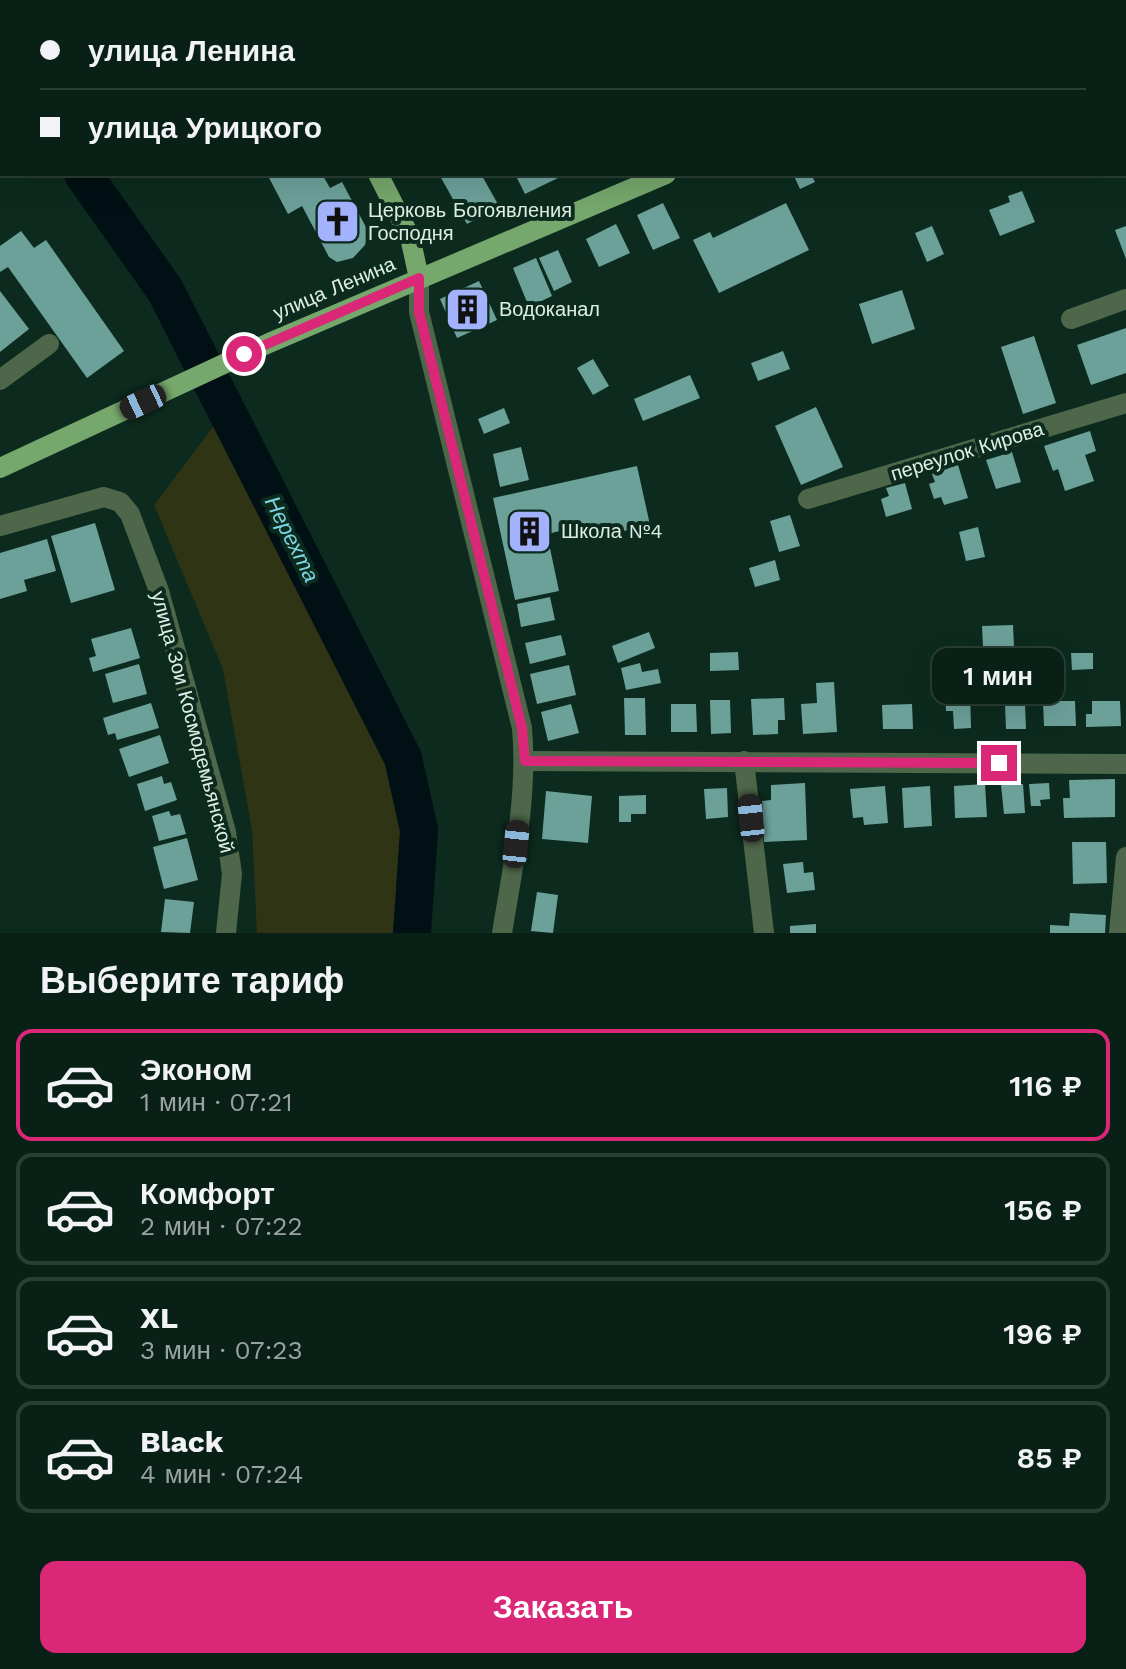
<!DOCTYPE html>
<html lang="ru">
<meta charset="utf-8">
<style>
:root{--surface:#092016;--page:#12281f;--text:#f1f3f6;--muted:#99a3a1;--line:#293e35;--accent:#db2777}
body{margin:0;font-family:"Work Sans",sans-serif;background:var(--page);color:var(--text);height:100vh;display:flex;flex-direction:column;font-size:30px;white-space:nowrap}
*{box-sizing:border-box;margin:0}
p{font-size:26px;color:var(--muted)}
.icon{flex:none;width:44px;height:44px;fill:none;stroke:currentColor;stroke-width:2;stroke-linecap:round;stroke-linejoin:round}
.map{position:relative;height:933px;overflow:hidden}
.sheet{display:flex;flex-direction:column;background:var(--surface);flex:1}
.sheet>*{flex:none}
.banner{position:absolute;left:0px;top:0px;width:1126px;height:176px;box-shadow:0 8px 32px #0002,0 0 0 2px var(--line);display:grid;align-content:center;height:176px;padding:0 40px;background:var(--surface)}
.end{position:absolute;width:36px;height:36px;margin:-18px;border:10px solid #db2777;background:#fff;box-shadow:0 0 0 4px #fff}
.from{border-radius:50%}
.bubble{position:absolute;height:56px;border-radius:16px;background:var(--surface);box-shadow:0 8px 32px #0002,0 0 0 2px var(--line);font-size:26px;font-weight:600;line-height:56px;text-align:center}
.car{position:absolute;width:24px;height:48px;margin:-24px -12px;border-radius:10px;box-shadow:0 0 6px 2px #0007;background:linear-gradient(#222 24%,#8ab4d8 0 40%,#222 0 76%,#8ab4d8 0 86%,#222 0)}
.banner b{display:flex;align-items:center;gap:28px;height:76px;font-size:30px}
.banner b+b{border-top:2px solid var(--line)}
.banner i{width:20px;height:20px;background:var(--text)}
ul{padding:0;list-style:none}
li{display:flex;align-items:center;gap:24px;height:112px;margin:0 16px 12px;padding:0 24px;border:4px solid var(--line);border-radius:16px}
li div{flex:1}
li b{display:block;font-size:30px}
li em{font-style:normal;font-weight:600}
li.active{border-color:var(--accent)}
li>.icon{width:72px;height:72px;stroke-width:1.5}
h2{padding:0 40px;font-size:36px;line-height:96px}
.button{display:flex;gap:16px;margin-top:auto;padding:16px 40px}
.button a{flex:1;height:92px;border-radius:16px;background:var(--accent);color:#fff;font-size:32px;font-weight:600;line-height:92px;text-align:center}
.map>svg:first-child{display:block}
</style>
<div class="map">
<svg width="1126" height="933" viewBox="0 0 1126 933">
<rect width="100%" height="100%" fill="#0c2b1e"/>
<polygon fill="#2f3415" points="226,410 403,758 419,830 412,933 257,933 252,830 223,669 154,505"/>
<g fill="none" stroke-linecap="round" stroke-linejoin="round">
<g stroke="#001014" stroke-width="38">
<polyline points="0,92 2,93"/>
<polyline points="83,174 165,290 403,758 419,830 412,933"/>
</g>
</g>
<g fill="#6ca19a">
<polygon points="267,174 322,174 330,188 342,182 368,231 365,245 353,258 337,262 329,257 302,206 288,214"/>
<polygon points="444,174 481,174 499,206 467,224 440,176"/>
<polygon points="515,174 558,174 560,177 525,194"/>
<polygon points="793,174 811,174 815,182 800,189"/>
<polygon points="1022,191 1035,222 1000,236 989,210 1010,202 1008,196"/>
<polygon points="663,203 680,238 653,250 637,215"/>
<polygon points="786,203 809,250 719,293 693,240 710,232 713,238"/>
<polygon points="616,224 630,253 599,267 586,239"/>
<polygon points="932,226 944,254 927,262 915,233"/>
<polygon points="1126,226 1126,259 1115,230"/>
<polygon points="21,231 34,248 46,240 124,351 87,378 8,267 0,272 0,246"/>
<polygon points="558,250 572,282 554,291 539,258"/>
<polygon points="536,258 552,296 529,307 513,268"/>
<polygon points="479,281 497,320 457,338 440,299"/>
<polygon points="902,290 915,329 872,344 859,304"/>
<polygon points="0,291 29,329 0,352"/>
<polygon points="1126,328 1126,373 1091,385 1077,345"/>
<polygon points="1034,336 1056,403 1023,414 1001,347"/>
<polygon points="783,351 790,369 758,381 751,363"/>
<polygon points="593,359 609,386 593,395 577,368"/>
<polygon points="690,375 700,398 643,421 634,399"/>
<polygon points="816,407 843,467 801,485 775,426"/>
<polygon points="504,408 510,423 484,434 478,419"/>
<polygon points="1090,431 1096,451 1085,455 1094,481 1065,491 1058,469 1053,471 1044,446"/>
<polygon points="521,447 529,480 500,487 493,454"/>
<polygon points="1012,452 1021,482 996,489 986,460"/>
<polygon points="958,465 968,498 944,505 941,497 934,499 929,484 935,482 932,474"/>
<polygon points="637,466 650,525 576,542 573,528 547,534 559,591 515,600 493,498"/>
<polygon points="905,483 912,509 886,517 881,499 889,496 886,488"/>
<polygon points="790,515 800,546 779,552 770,521"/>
<polygon points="95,523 115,590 71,603 51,536"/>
<polygon points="978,527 985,557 966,561 959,532"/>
<polygon points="47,539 56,571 24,580 27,591 0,599 0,553"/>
<polygon points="775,560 780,580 755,587 749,568"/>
<polygon points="550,597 555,620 521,627 517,604"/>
<polygon points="1013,625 1015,667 984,668 982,626"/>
<polygon points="131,628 140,658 93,672 89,658 96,656 91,639"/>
<polygon points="649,632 655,648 618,663 612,646"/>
<polygon points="561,635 566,655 530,664 525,643"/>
<polygon points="738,652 739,670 710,671 710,653"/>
<polygon points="1071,653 1093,653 1093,669 1072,670"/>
<polygon points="640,663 642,672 658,669 661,683 626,690 621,668"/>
<polygon points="139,664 147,694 113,703 105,674"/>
<polygon points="569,665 576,695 537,704 530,674"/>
<polygon points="834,682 837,732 803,734 801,704 817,703 816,683"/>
<polygon points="945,689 970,689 971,728 954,729 953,711 946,711"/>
<polygon points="624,698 645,698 646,735 625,735"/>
<polygon points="784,698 785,720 778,720 778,734 753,735 751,699"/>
<polygon points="710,700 730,700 731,733 711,734"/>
<polygon points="1043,701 1075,701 1076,726 1044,726"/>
<polygon points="1092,701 1120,701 1121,726 1086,727 1086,714 1092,714"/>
<polygon points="151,703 159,728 117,740 115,733 108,735 103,718"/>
<polygon points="571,704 579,733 548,741 541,712"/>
<polygon points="671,704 696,704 697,732 671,732"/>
<polygon points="912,704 913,729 883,729 882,705"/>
<polygon points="1005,704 1025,704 1026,729 1006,729"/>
<polygon points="160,735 169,763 129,777 119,749"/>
<polygon points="162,776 164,784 171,782 177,800 145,811 137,784"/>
<polygon points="1115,779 1115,817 1064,818 1063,798 1070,798 1069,780"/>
<polygon points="805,783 807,840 764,842 762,801 771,800 771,785"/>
<polygon points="1049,783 1050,799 1040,800 1041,806 1031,806 1029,784"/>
<polygon points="985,784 987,817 955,818 954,786"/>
<polygon points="1023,784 1025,813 1004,814 1001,785"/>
<polygon points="885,786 888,823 864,825 863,817 853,818 850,789"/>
<polygon points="930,786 932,826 904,828 902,788"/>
<polygon points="727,788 728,817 706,819 704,789"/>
<polygon points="546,791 592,796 588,843 542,839"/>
<polygon points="646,795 646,814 631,814 631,822 619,822 619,796"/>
<polygon points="169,811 171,816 180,814 186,834 159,841 152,816"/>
<polygon points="187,838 198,880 164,889 153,847"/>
<polygon points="1072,842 1106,842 1107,883 1073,884"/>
<polygon points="803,862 804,873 813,872 815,890 787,893 783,864"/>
<polygon points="537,892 558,895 553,933 531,931"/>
<polygon points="165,899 194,902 190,933 161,932"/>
<polygon points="1070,913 1106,915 1105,933 1050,933 1050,925 1069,926"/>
<polygon points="816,924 816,933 790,933 790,926"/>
</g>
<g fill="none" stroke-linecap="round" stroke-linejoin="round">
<g stroke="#4e6649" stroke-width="20">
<polyline points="923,0 924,2"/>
<path d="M419,278V312L522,728C528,796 513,866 502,933"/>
<polyline points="1071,319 1126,299"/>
<polyline points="0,380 49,344"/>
<polyline points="808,499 1126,403"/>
<polyline points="0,526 104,497 120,502 130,514 159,591 226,832 232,874 226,933"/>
<polyline points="525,761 1126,764"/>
<polyline points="744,761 764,933"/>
<polyline points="1119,933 1126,857"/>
</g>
<g stroke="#76a76c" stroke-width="20">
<polyline points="285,0 286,2"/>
<polyline points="1075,2 1079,0"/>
<polyline points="378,174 410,237 419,278"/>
<polyline points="0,468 269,343 666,174"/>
</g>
</g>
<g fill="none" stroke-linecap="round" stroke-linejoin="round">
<polyline stroke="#db2777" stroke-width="10" points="244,354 419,278 419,312 522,728 525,761 999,763"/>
</g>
<defs>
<symbol id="church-square" viewBox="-11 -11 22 22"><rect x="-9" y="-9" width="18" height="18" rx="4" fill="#a3b2fd" stroke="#0c2b1e"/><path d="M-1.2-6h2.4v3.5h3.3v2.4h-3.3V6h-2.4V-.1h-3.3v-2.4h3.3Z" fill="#111"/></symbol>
<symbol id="building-square" viewBox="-11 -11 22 22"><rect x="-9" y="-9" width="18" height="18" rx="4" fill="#a3b2fd" stroke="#0c2b1e"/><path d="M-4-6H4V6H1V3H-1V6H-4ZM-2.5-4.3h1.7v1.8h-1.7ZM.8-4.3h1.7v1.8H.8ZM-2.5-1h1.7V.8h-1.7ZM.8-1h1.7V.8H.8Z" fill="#111"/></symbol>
</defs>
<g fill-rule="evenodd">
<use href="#church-square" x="312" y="196" width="51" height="51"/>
<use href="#building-square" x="442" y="284" width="51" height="51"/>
<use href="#building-square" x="504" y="506" width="51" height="51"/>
</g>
<g text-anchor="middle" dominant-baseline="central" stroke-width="8" stroke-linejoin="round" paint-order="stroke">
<g font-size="20" fill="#ddeee5" stroke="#0c2b1e" text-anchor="start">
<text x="368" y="210">Церковь Богоявления<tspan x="368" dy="23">Господня</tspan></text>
<text x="499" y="309">Водоканал</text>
<text x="561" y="531">Школа №4</text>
</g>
<g font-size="20" fill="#ddeee5" stroke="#0c2b1e">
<text transform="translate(334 288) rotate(-23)">улица Ленина</text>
<text transform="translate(967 451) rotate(-17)">переулок Кирова</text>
<text transform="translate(193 722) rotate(75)">улица Зои Космодемьянской</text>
</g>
<g font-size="22" font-style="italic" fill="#7bd4e1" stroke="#0c2b1e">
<text transform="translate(292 539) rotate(63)">Нерехта</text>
</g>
</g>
</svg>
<i class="end from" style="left:244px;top:354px"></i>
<i class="end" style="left:999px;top:763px"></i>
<div class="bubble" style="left:932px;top:648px;width:132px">1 мин</div>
<i class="car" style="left:143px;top:402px;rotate:245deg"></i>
<i class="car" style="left:751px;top:818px;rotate:354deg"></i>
<i class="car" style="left:516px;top:844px;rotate:6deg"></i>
<div class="banner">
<b><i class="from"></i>улица Ленина</b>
<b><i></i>улица Урицкого</b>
</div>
</div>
<section class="sheet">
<h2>Выберите тариф</h2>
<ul>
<li class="active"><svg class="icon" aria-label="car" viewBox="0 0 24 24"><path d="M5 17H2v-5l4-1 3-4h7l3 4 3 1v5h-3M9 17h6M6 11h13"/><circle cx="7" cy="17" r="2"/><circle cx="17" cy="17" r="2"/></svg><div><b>Эконом</b><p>1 мин · 07:21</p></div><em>116 ₽</em></li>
<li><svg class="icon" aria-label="car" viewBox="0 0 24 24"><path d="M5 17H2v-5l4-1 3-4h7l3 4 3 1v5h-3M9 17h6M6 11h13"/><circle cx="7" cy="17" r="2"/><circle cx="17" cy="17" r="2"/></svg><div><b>Комфорт</b><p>2 мин · 07:22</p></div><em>156 ₽</em></li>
<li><svg class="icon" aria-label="car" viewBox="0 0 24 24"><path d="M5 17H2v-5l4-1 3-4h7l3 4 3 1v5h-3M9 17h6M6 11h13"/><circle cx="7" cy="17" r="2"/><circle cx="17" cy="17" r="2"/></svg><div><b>XL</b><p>3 мин · 07:23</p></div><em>196 ₽</em></li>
<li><svg class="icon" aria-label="car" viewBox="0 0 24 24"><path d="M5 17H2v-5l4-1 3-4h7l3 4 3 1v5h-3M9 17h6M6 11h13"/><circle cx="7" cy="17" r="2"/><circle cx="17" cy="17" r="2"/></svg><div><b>Black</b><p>4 мин · 07:24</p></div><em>85 ₽</em></li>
</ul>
<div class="button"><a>Заказать</a></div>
</section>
